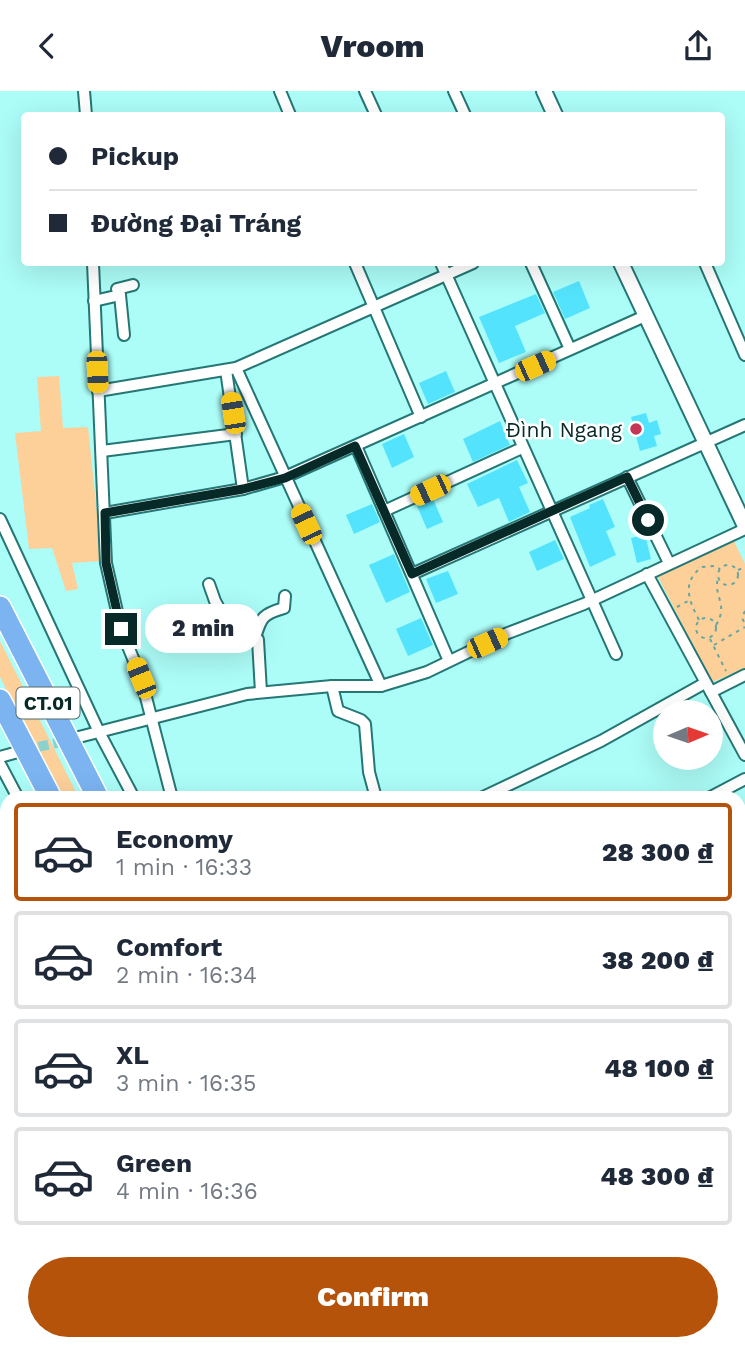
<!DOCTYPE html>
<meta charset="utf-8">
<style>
:root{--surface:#fff;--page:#f6f6f7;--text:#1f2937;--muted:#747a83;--line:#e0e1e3;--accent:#b45309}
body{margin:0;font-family:"Work Sans",sans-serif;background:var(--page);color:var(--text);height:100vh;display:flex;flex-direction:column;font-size:26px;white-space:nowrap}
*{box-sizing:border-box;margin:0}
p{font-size:23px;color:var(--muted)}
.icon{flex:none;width:38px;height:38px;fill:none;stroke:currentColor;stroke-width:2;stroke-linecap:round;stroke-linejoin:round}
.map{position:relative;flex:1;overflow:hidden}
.details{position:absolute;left:0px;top:700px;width:746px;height:560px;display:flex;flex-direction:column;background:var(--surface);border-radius:21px 21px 0 0;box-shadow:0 7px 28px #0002}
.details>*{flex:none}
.hud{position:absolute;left:21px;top:21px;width:704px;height:154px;border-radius:7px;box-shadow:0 7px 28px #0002;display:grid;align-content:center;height:154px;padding:0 28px;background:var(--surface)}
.needle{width:46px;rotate:88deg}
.controls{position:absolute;left:653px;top:609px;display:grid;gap:14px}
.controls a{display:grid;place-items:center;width:70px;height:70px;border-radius:50%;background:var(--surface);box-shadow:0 7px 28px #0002;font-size:35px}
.end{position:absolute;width:32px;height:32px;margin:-16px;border:9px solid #072a29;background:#fff;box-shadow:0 0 0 4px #fff}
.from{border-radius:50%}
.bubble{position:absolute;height:49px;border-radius:24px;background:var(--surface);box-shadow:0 7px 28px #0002;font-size:23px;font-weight:800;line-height:49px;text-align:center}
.car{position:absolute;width:21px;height:42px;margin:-21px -10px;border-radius:9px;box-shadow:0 0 5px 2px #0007;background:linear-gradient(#f5c518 24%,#345 0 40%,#f5c518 0 76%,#345 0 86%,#f5c518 0)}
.hud b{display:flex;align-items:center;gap:24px;height:66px;font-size:26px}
.hud b+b{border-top:2px solid var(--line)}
.hud i{width:18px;height:18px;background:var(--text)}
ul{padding:12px 0 0;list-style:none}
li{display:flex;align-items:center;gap:21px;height:98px;margin:0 14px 10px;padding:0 14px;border:4px solid var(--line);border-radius:7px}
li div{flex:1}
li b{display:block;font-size:26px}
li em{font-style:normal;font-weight:800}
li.selected{border-color:var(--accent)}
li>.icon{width:63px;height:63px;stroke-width:1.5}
.primary-button{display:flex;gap:14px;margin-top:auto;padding:14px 28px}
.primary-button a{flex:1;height:80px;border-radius:42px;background:var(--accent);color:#fff;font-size:28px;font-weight:800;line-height:80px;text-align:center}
header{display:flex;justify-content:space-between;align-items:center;height:91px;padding:0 28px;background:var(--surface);font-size:32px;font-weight:800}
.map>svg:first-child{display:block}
</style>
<header><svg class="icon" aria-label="back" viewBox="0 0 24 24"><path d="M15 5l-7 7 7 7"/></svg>Vroom<svg class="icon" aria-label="share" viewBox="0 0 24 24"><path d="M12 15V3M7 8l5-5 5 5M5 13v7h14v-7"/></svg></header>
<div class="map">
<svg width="745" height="1260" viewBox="0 0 745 1260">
<rect width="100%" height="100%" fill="#acfcf7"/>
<g fill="#fdd09a">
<polygon points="59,285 63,337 88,336 102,470 72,472 78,498 66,500 52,457 29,458 15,342 41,340 37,286"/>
<polygon points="733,448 745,473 745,577 713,591 710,588 657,484"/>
<polygon points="0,550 79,707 61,707 0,586"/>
</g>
<g fill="#54e3fc">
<polygon points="579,190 590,217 565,228 553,201"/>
<polygon points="536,203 545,222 515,235 526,261 499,272 479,226"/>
<polygon points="446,280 455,301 428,313 419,292"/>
<polygon points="646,322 649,332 657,329 661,343 654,345 657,355 640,360 631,326"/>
<polygon points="500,330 510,354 473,371 463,348"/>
<polygon points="404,343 414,366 392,377 382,353"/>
<polygon points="517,369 528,392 519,396 530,421 509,431 499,407 478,416 467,393"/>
<polygon points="433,408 443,431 427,438 417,415"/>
<polygon points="603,408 615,436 606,440 616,464 590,476 570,426 590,417 589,414"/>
<polygon points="372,413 380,431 354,443 346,424"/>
<polygon points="645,443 651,468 637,472 631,447"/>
<polygon points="555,449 564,468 537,480 529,461"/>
<polygon points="394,463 410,501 386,512 369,474"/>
<polygon points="448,480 458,503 436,512 426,488"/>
<polygon points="421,527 433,554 408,565 396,538"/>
</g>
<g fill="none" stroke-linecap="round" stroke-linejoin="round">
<polyline stroke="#8bd2ce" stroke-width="10" stroke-dasharray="10 5" stroke-linecap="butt" points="24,659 70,649"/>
<defs>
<g id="minor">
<polyline points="84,0 86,24"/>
<polyline points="280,0 290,24"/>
<polyline points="365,0 376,24"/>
<polyline points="454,0 465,24"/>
<polyline points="93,172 106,472 121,538 141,587 172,707"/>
<polyline points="355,172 421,326"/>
<polyline points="441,172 616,563"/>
<polyline points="531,172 570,258"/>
<polyline points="705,172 745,264"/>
<polyline points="120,204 124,244"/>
<polyline points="94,210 120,204 117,198 133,194"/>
<polyline points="236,277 381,595"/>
<polyline points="226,279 243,398"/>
<polyline points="98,300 236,277 473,172"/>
<polyline points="356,355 449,570"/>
<polyline points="102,360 236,343"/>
<polyline points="627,386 669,472"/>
<polyline points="384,420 522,357"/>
<polyline points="105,422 243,398 285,386 645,225"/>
<polyline points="0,428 99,641 134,707"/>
<polyline points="412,483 745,334"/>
<polyline points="647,483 745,664"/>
<polyline points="209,493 215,510 234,545 258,549 261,601"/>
<path d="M255,547C261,526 263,523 284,517L285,505"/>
<polyline points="332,595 338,620 361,629 365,633 369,681 376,707"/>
<polyline points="711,601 745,584"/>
<polyline points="71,648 247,603 332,595 381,595 427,581 508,542 584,513 745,438"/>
<polyline points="0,666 18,661"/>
<polyline points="0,673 18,707"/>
<polyline points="481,707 601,650 705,592"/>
<polyline points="709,707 745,688"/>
<polyline points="738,786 745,782"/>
<polyline points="738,862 745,858"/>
<polyline points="738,890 745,900"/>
<polyline points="738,990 745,986"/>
<polyline points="738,1183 745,1176"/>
<polyline points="377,1253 383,1260"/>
<polyline points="506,1253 512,1260"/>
<polyline points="621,1253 628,1260"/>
<polyline points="672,1260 678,1253"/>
</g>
<g id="tertiary">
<polyline points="544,0 555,24"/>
<polyline points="621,172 745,435"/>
</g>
<g id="motorway">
<polyline points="0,516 98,707"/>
<polyline points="0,609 51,707"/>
<polyline points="413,1253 419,1260"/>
<polyline points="466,1253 472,1260"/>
</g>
</defs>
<use href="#minor" stroke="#247774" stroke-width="14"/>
<use href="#tertiary" stroke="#247774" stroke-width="18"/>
<use href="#motorway" stroke="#fff" stroke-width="24"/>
<g stroke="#67a5a1" stroke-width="2" stroke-dasharray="3.5 5" stroke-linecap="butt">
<circle cx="728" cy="484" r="10"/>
<polyline points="738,479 745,476"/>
<polyline points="677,516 688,510"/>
<polyline points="745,520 742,527 745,533"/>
<circle cx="706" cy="537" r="10"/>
<path d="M699,529C689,510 681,491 702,476L715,475L720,478"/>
<path d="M716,534C729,513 713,506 718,487"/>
<polyline points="710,548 726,580"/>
<polyline points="714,554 745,536"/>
</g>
<use href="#minor" stroke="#fff" stroke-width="10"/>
<use href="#tertiary" stroke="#fff" stroke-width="14"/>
<use href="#motorway" stroke="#7bb4f1" stroke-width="21"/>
</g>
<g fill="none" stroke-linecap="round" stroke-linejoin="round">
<polyline stroke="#072a29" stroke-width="9" points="121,538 106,472 105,422 243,398 285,387 355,355 412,483 627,386 648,429"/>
</g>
<circle fill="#c43557" stroke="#fff" stroke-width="2.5" cx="636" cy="338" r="7"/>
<g text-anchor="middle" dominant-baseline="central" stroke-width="5" stroke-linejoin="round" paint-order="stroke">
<rect fill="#fff" stroke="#516a69" stroke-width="2" x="16.5" y="596.5" width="63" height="31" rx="5"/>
<g font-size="19" font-weight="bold" fill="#072a29">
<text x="48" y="612">CT.01</text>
</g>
<g font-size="21" fill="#072a29" stroke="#fff" text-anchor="end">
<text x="622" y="338">Đình Ngang</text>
</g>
</g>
</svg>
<div class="controls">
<a><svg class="needle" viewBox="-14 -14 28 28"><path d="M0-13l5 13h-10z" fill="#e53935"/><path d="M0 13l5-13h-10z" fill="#747a83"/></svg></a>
</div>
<i class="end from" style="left:648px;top:429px"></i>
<i class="end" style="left:121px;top:538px"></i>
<div class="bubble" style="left:145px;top:513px;width:116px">2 min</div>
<i class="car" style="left:535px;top:275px;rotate:66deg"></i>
<i class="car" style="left:97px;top:281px;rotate:177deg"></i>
<i class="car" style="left:233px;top:322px;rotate:351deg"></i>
<i class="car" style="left:430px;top:399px;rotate:245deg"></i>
<i class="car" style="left:306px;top:433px;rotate:335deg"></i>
<i class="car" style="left:487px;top:552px;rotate:66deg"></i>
<i class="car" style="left:141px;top:587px;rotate:338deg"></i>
<div class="hud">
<b><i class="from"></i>Pickup</b>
<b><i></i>Đường Đại Tráng</b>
</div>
<section class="details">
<ul>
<li class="selected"><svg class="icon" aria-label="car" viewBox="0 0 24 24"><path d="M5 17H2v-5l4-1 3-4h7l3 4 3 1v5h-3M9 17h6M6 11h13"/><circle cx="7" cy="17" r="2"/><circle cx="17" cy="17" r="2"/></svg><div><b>Economy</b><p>1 min · 16:33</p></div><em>28 300 ₫</em></li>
<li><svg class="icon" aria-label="car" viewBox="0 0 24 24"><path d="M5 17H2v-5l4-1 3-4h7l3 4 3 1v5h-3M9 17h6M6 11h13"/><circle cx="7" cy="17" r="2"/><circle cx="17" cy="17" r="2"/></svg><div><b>Comfort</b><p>2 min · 16:34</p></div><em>38 200 ₫</em></li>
<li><svg class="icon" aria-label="car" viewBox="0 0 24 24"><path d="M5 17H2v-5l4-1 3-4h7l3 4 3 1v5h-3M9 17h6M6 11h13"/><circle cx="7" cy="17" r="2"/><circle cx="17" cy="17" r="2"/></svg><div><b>XL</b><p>3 min · 16:35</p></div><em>48 100 ₫</em></li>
<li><svg class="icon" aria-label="car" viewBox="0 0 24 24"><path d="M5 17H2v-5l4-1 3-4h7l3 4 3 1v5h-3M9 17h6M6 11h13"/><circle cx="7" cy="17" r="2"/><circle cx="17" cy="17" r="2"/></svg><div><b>Green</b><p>4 min · 16:36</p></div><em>48 300 ₫</em></li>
</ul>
<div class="primary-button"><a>Confirm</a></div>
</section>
</div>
